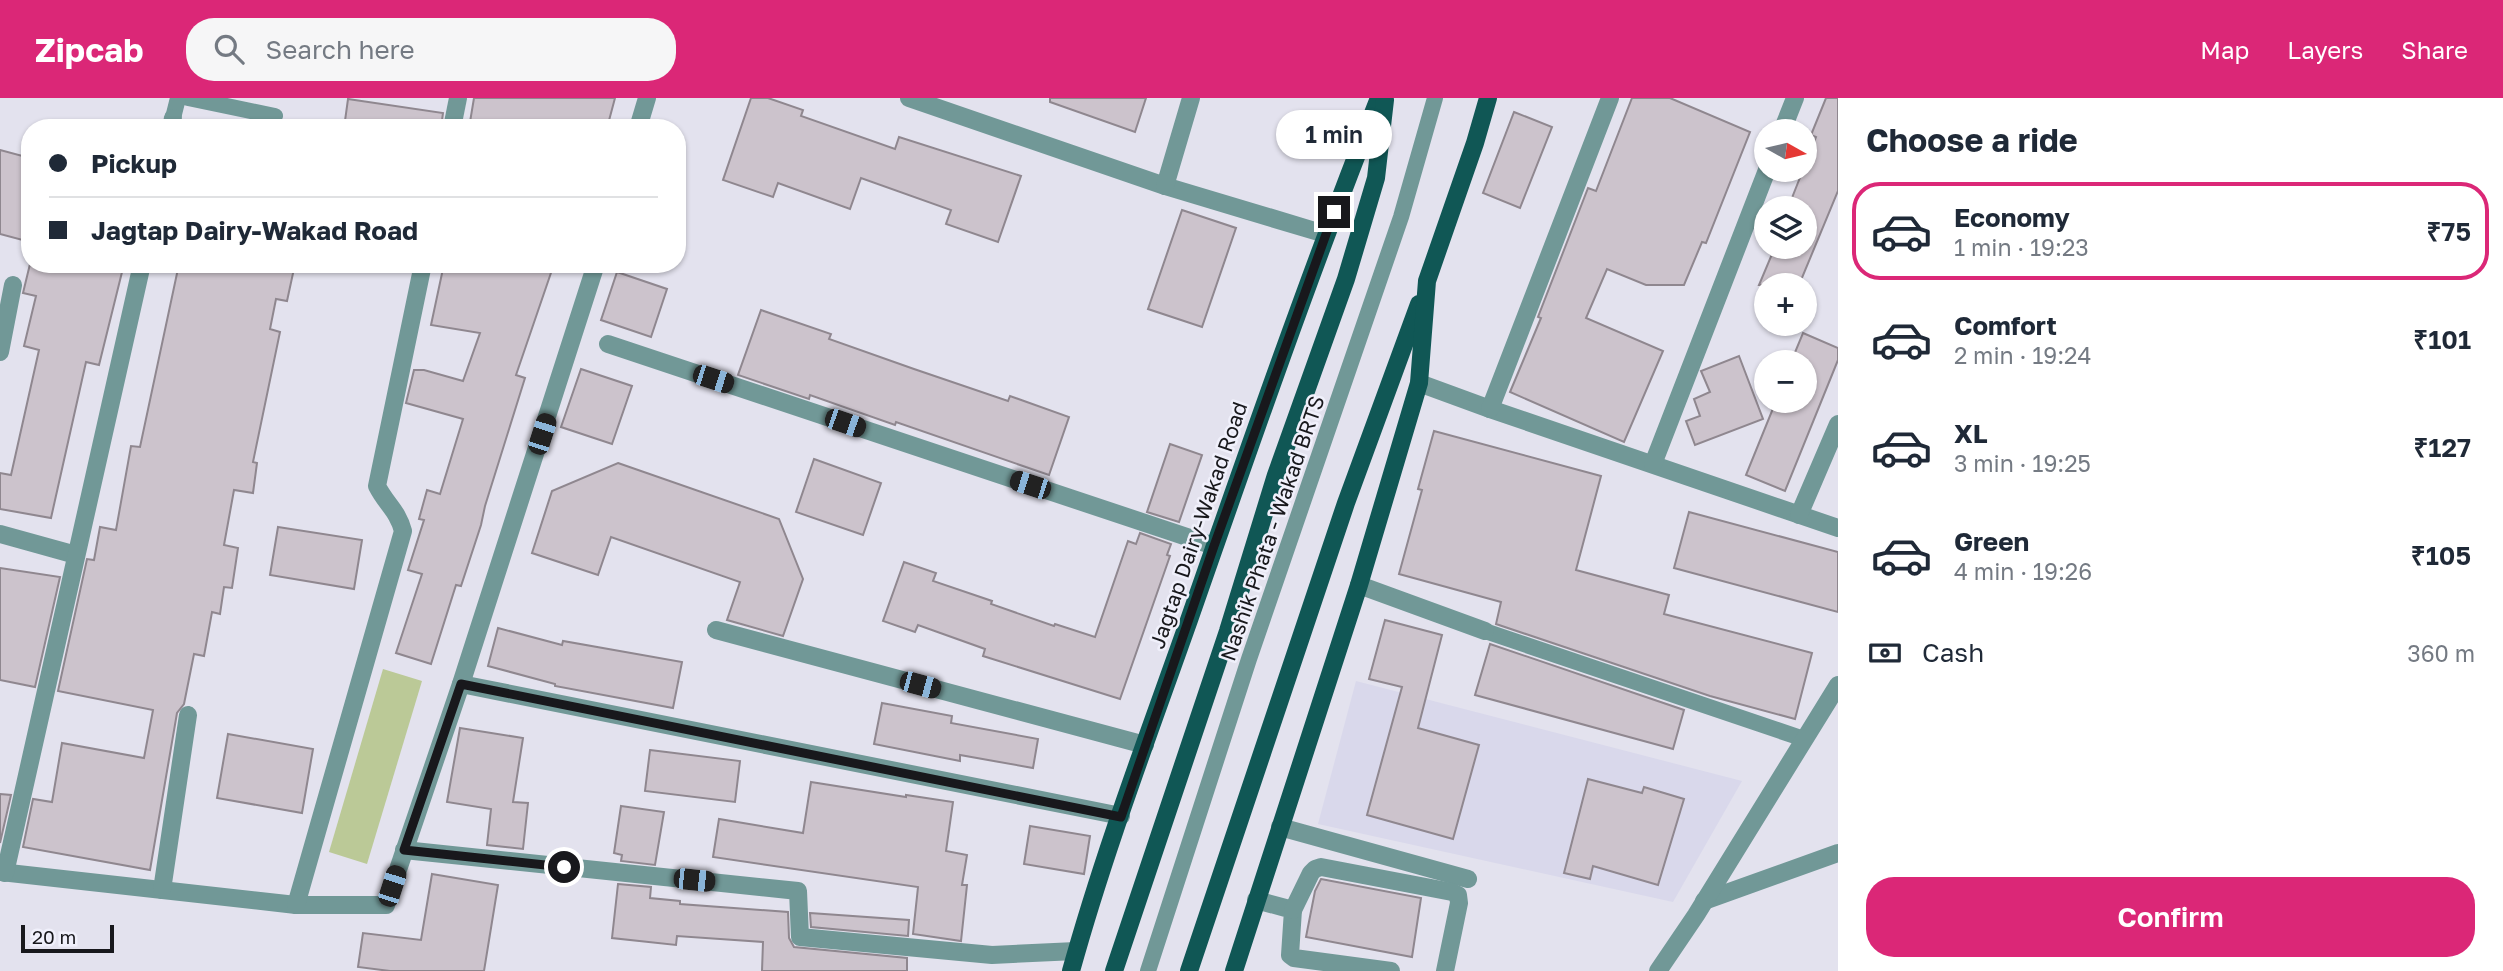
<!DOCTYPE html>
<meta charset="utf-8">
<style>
:root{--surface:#fff;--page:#f6f6f7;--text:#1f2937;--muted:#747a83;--line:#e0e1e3;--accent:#db2777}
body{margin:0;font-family:"Golos Text",sans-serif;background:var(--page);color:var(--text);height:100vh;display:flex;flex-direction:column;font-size:26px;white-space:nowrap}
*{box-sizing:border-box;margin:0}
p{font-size:23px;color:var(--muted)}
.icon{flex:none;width:38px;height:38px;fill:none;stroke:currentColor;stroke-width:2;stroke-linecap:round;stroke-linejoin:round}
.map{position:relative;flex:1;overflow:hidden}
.drawer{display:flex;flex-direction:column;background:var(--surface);width:665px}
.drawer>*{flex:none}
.top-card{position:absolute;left:21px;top:21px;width:665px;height:154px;border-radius:28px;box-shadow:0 2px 5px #0004;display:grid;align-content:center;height:154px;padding:0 28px;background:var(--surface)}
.needle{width:46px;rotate:98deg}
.fabs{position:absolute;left:1754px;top:21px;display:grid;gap:14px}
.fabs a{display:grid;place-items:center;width:63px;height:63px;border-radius:50%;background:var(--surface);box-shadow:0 2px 5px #0004;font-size:35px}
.scale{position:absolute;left:21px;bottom:18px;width:93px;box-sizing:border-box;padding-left:7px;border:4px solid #18181c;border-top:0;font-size:19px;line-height:24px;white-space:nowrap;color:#18181c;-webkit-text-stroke:5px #f0f0fb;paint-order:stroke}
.end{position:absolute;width:32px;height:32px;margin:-16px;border:9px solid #18181c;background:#fff;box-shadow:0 0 0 4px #fff}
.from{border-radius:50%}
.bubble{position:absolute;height:49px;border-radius:24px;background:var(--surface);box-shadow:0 2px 5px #0004;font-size:23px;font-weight:600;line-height:49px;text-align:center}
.car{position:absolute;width:21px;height:42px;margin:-21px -10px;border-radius:9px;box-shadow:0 0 5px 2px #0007;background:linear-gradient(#222 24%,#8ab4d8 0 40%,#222 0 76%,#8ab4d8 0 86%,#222 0)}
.top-card b{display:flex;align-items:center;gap:24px;height:66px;font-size:26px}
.top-card b+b{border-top:2px solid var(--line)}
.top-card i{width:18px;height:18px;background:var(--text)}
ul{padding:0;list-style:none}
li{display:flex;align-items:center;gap:21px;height:98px;margin:0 14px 10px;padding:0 14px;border:4px solid transparent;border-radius:28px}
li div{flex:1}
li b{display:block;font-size:26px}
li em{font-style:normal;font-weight:600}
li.current{border-color:var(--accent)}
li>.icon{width:63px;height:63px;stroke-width:1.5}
h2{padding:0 28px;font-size:32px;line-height:84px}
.pay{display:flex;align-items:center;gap:18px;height:77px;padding:0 28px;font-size:26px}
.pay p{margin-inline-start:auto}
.cta{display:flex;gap:14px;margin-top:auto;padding:14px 28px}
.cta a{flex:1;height:80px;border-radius:28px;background:var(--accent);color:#fff;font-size:28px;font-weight:600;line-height:80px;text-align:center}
header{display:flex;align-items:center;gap:42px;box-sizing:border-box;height:98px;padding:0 35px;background:var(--accent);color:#fff}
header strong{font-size:33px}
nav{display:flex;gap:38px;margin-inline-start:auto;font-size:24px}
.search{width:490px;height:63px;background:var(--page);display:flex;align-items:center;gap:18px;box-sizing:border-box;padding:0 24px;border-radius:28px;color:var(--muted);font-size:26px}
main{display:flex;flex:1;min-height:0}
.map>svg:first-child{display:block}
</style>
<header>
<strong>Zipcab</strong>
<div class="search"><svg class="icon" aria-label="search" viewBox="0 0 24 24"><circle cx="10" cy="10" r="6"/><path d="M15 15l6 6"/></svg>Search here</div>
<nav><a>Map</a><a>Layers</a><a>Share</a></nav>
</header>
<main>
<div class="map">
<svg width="1838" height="873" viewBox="0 0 1838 873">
<rect width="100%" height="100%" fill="#e3e2ee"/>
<polygon fill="#d9d8eb" points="1356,583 1742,683 1673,804 1318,726"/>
<polygon fill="#bbc997" points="383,571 422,583 367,766 329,754"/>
<g fill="#ccc3cc" stroke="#8f878f" stroke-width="2">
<polygon points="474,0 615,0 607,30 469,30"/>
<polygon points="751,0 768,0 803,12 801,18 895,51 899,39 1021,78 998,144 946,126 951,112 861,80 850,111 778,85 773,99 723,82"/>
<polygon points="1050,0 1146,0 1135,34 1050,4"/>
<polygon points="1632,0 1670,0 1750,34 1706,145 1702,144 1684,187 1646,187 1607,171 1586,220 1663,253 1624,344 1510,294 1541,220 1538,219 1588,90 1596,93"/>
<polygon points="1826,0 1838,0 1838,93 1799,187 1759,187 1775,149 1804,149 1804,110 1788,110 1816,39 1811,37"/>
<polygon points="348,1 443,15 441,30 344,30"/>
<polygon points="1514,14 1552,29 1520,110 1483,95"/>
<polygon points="0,52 30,60 30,144 0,136"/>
<polygon points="1182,112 1236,130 1202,229 1148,211"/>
<polygon points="30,166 124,166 99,267 86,264 51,420 0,411 0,375 11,377 39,252 24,248 36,198 23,195"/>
<polygon points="179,166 295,166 287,203 276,201 270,231 280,234 253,364 257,365 253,395 234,392 224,447 238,450 232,490 224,489 220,516 212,514 204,558 194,556 184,606 177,615 150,772 23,749 33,701 52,704 62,645 144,660 153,612 58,593 87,461 94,462 100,429 116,432 131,348 140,349"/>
<polygon points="444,166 554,166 516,277 525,280 485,408 481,427 461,488 456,487 431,566 396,555 422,476 408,472 424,422 419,421 427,392 440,396 463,321 406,305 414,272 424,272 463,283 480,235 431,227"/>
<polygon points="617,174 667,191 651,239 601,222"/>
<polygon points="761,212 831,236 829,241 914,271 1008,303 1010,298 1069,319 1049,377 896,324 895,327 810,297 809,301 738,277"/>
<polygon points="1803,235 1838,250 1838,262 1785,393 1746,377 1776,303 1804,303 1804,264 1791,264"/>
<polygon points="1739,258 1763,321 1695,347 1686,323 1700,318 1694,301 1710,294 1701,273"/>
<polygon points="581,271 632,288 612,346 561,329"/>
<polygon points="1434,333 1601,378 1576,472 1669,497 1664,516 1812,555 1795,621 1710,598 1496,526 1501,504 1399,476 1422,392 1418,391"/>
<polygon points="1170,346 1202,357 1179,424 1147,414"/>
<polygon points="814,361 881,385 863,437 796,414"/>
<polygon points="618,365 779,421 803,481 783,538 727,522 740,484 611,439 598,477 532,455 552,393"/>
<polygon points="1689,414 1838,454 1838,514 1674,470"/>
<polygon points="278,429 362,442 354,491 270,477"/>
<polygon points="1140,435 1171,446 1167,457 1170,458 1120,601 983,558 985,551 918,527 915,534 883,523 904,464 936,475 933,483 992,503 991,506 1054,528 1055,526 1095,539 1128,443 1136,446"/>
<polygon points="0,470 60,479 35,589 0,582"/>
<polygon points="1385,522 1442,537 1418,630 1479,647 1453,741 1367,717 1402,589 1369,581"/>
<polygon points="498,530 562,547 563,543 682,564 673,610 555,588 555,586 488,568"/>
<polygon points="1490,546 1684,612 1673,651 1475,597"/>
<polygon points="882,605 952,618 951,625 1038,641 1033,670 960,657 960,663 874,646"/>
<polygon points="460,630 523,640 513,704 528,705 523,751 487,747 491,711 447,704"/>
<polygon points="228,636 313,651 302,715 217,700"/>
<polygon points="650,652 740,663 735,704 645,693"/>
<polygon points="1588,681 1642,695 1644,689 1684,701 1658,787 1593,768 1590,781 1564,775"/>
<polygon points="811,684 906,699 906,697 953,704 946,753 967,757 962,787 967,787 961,843 913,836 918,789 713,759 719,721 803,735"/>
<polygon points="0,696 11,697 0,745"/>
<polygon points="621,708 664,714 655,767 621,763 622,757 614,755"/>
<polygon points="1030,728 1090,738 1084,776 1024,766"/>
<polygon points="432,776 498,787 484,873 390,873 358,869 363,835 421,842"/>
<polygon points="1321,781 1421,800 1412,859 1306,839 1315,793"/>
<polygon points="618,786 651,789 650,800 680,803 680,806 788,814 789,840 794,849 907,860 907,873 762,873 763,844 677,838 676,847 612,840"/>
<polygon points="810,815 909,822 908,838 811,829"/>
</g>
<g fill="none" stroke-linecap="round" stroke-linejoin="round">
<g stroke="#719897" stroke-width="16">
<polyline points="188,0 275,18"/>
<polyline points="173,20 178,0"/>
<polyline points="1485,533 1804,641"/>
<polyline points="1148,873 1249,561 1401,119 1435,0"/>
</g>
<g stroke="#719897" stroke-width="18">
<polyline points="909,0 1165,88 1325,136"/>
<polyline points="171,30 173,20"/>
<polyline points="452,30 458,0"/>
<polyline points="638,30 647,0"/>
<polyline points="1782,33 1795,0"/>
<polyline points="1165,88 1191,0"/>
<polyline points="608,246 1214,448"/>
<polyline points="0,254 13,187"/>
<polyline points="1419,285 1490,311 1838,430"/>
<polyline points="1490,311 1610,0"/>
<polyline points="1653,366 1767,72"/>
<polyline points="1799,417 1838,326"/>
<polyline points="0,436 76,457"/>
<polyline points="1359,487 1485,533"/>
<polyline points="716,532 1145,647"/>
<polyline points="461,586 1121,718"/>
<polyline points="1280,729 1468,781"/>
<polyline points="404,752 798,793 800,839 992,857 1076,853"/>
<polyline points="0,774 296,807 386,807 461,586 596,166"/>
<polyline points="5,775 142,166"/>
<polyline points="162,792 188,617"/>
<polyline points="1256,802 1293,812 1290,857 1294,860 1391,873"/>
<polyline points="1704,803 1838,755"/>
<path d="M296,807L403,433C398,413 386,406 377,388L423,166"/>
<polyline points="1293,812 1311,775 1315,771 1321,769 1452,794 1458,797 1459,805 1445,873"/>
<polyline points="1658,873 1696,817 1838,587"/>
</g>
<g stroke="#105755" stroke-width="18">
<path d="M1071,873C1104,754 1148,638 1189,522C1250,347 1311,172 1379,0"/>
<polyline points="1114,873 1228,533 1276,377 1346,181 1376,80 1385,2"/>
<polyline points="1189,873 1346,405 1419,206"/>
<polyline points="1234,873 1359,487 1419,285 1427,183 1475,45 1488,0"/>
</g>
</g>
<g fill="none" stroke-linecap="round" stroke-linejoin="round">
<polyline stroke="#18181c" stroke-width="9" points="564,769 404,752 461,586 1121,719 1214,448 1334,114"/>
</g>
<g text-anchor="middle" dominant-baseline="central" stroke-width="5" stroke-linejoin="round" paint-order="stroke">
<g font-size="21" fill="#18181c" stroke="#f0f0fb">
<text transform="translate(1198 427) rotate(-71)">Jagtap Dairy-Wakad Road</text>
<text transform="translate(1272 430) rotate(-71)">Nashik Phata - Wakad BRTS</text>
</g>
</g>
</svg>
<div class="fabs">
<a><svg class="needle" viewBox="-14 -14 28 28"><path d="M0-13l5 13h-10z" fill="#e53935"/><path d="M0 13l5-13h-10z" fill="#747a83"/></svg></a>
<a><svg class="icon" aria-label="layers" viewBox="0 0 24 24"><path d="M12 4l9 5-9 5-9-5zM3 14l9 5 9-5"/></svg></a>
<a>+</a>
<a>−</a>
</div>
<div class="scale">20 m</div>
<i class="end from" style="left:564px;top:769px"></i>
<i class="end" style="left:1334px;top:114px"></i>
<div class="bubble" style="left:1276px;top:12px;width:116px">1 min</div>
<i class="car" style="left:713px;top:281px;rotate:108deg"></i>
<i class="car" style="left:845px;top:325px;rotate:109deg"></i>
<i class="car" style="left:542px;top:336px;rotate:18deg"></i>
<i class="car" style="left:1030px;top:387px;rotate:288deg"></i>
<i class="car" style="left:920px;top:587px;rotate:105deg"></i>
<i class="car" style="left:694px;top:782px;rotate:96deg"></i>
<i class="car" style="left:392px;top:788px;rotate:18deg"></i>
<div class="top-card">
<b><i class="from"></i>Pickup</b>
<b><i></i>Jagtap Dairy-Wakad Road</b>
</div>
</div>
<section class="drawer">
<h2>Choose a ride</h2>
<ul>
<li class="current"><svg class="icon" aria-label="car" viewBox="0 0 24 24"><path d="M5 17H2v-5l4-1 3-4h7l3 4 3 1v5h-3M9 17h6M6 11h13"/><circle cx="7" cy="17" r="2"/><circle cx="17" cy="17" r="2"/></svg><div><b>Economy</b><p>1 min · 19:23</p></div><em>₹75</em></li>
<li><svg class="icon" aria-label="car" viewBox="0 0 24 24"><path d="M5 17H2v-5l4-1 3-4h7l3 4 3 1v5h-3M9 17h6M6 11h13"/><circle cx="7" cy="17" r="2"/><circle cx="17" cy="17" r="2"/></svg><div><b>Comfort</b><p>2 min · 19:24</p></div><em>₹101</em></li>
<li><svg class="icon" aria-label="car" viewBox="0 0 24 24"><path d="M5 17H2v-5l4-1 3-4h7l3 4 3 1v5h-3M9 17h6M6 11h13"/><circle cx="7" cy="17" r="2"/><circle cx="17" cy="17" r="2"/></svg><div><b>XL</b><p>3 min · 19:25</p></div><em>₹127</em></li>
<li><svg class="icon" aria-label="car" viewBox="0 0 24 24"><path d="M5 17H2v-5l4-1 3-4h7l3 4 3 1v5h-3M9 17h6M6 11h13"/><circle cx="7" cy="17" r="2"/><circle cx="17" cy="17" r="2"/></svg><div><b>Green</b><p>4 min · 19:26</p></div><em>₹105</em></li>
</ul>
<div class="pay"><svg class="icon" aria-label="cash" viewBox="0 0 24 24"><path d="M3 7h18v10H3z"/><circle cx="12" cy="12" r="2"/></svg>Cash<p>360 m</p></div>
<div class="cta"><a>Confirm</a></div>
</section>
</main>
